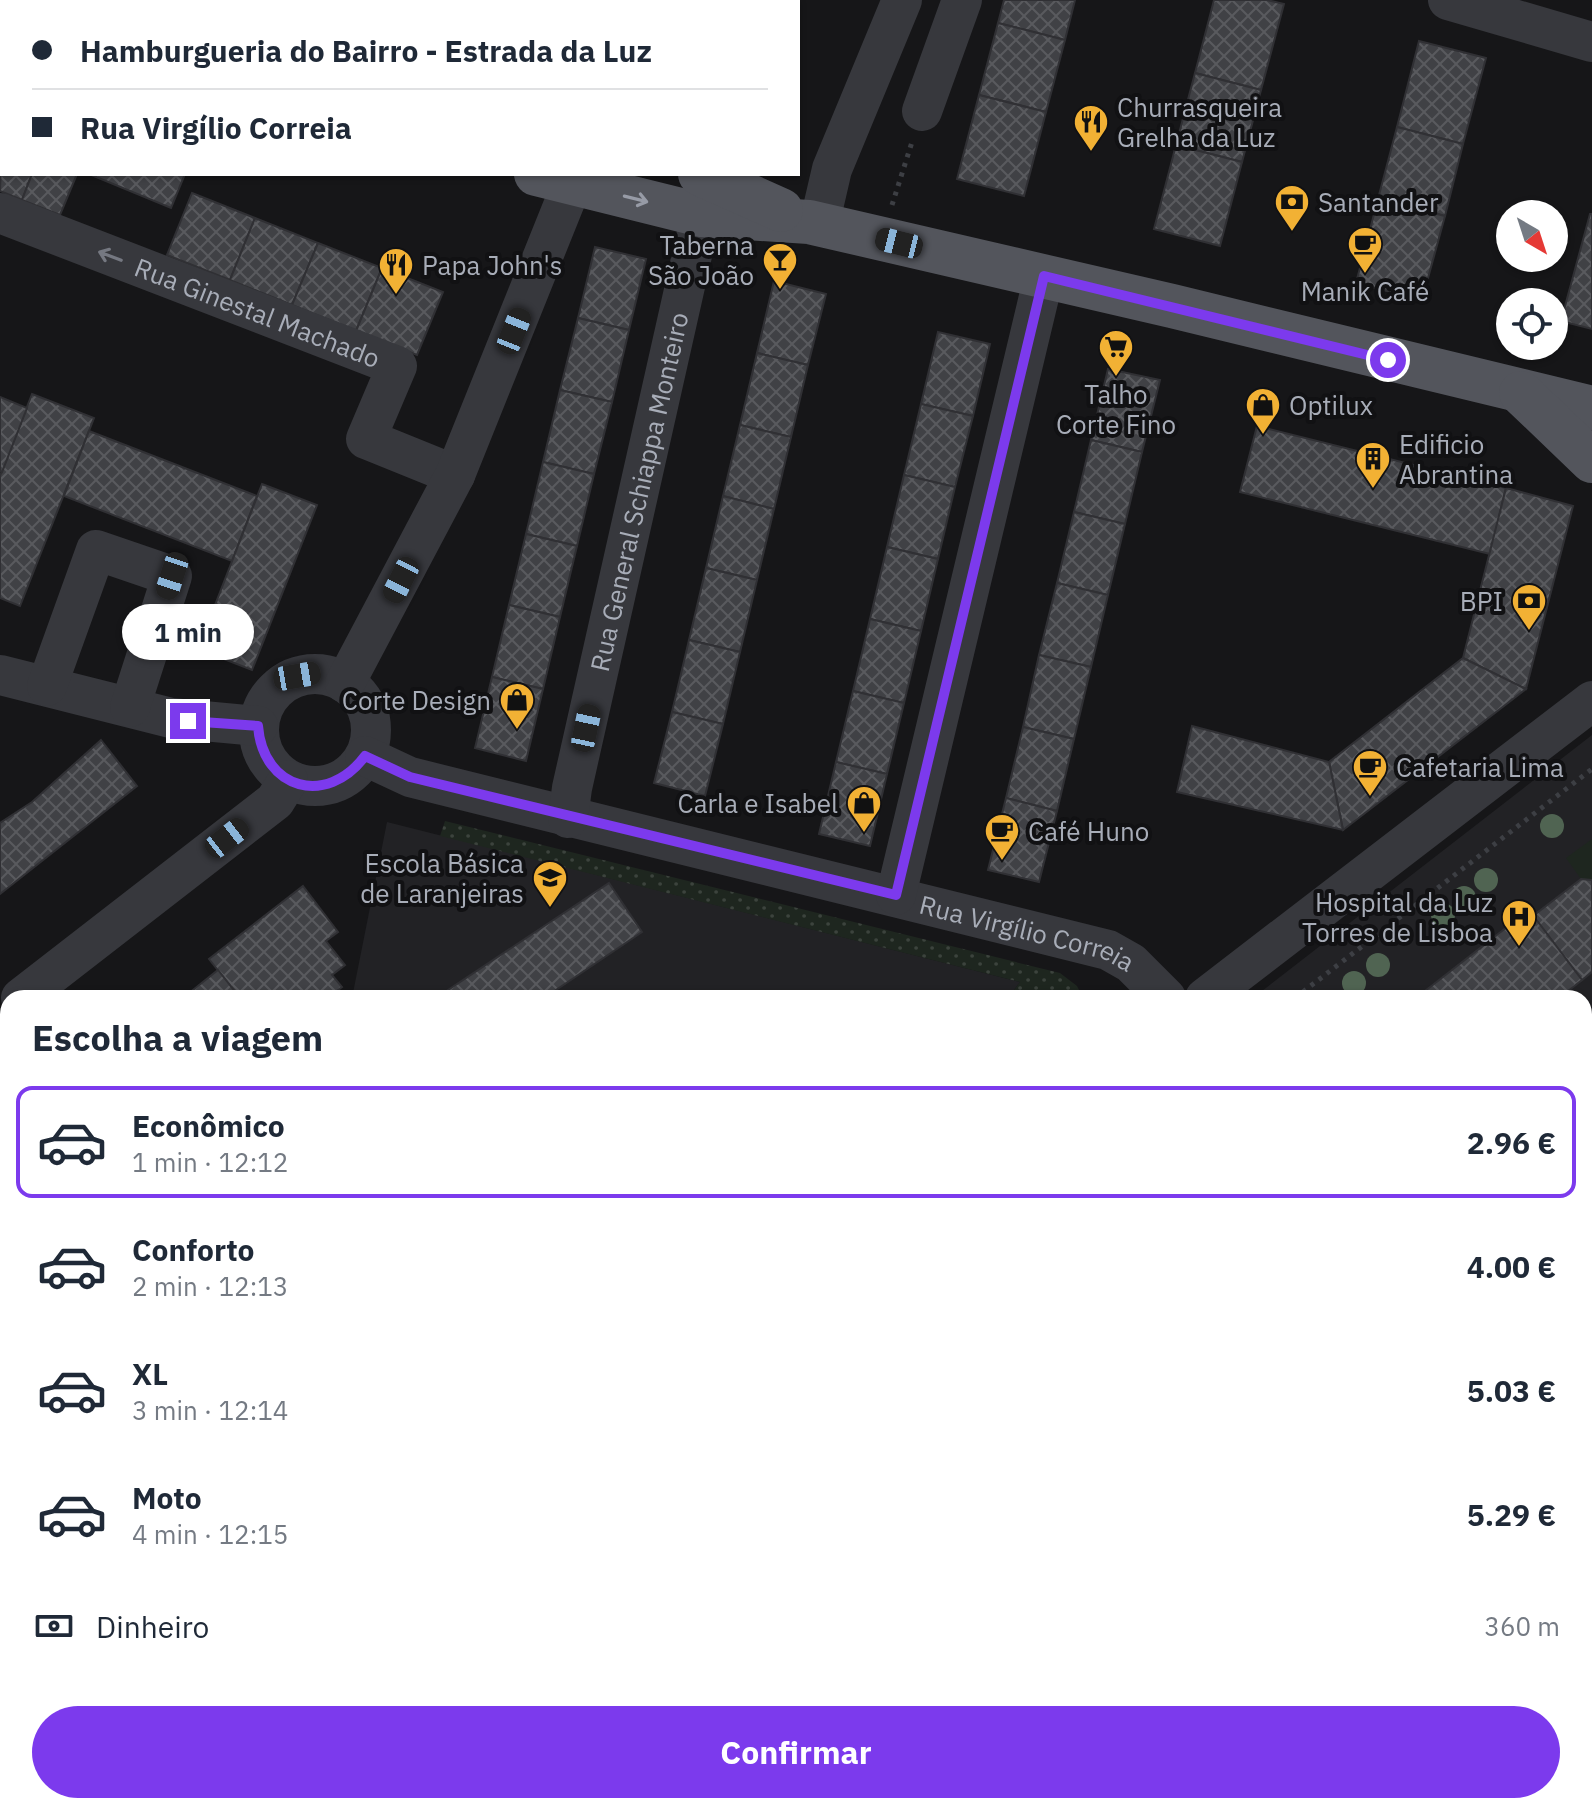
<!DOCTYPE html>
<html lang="pt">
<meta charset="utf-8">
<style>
:root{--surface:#fff;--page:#f2f2f3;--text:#1f2937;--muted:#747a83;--line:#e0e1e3;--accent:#7c3aed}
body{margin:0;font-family:"IBM Plex Sans",sans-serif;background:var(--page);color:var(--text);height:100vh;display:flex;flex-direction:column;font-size:30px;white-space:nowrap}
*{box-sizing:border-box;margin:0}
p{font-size:26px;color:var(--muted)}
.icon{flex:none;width:44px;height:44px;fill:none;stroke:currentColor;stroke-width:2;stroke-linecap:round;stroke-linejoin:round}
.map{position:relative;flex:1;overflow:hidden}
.sheet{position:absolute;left:0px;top:990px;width:1592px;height:824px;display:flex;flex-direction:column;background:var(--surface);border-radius:24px 24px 0 0;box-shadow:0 2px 6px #0004}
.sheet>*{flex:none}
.guide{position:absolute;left:0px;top:0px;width:800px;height:176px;box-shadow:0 2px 6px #0004;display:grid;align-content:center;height:176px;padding:0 32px;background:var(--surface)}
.needle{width:52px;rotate:141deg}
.tools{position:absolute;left:1496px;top:200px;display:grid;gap:16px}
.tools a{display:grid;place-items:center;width:72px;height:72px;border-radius:50%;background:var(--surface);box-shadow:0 2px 6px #0004;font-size:40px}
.end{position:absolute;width:36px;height:36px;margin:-18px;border:10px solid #7c3aed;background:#fff;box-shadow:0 0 0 4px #fff}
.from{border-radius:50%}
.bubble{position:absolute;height:56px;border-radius:28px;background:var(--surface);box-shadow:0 2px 6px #0004;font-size:26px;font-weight:700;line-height:56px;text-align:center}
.car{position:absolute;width:24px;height:48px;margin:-24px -12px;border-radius:10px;box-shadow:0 0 6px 2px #0007;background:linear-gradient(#222 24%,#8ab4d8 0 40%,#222 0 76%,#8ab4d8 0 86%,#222 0)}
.guide b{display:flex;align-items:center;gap:28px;height:76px;font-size:30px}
.guide b+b{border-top:2px solid var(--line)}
.guide i{width:20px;height:20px;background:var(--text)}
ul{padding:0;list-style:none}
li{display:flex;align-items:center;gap:24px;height:112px;margin:0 16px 12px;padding:0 16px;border:4px solid transparent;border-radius:16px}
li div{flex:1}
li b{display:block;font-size:30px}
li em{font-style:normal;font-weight:700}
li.active{border-color:var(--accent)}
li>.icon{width:72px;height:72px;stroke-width:1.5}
h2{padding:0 32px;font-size:36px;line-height:96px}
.pay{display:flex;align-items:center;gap:20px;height:88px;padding:0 32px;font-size:30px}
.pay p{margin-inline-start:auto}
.action{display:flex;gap:16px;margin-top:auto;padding:16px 32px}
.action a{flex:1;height:92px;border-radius:48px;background:var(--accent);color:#fff;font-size:32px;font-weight:700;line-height:92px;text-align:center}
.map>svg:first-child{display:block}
</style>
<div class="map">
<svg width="1592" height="1814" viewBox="0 0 1592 1814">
<defs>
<pattern id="grass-dots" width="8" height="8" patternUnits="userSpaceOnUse" patternTransform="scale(2)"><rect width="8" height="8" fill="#1e261f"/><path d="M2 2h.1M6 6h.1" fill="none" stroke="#3c433d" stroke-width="1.8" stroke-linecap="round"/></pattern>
<pattern id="building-cross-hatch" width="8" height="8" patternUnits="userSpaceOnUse" patternTransform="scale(2)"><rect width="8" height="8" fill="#404145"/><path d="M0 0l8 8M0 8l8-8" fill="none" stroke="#595a5e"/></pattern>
</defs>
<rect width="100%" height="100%" fill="#161618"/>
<g fill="#222225">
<polygon points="1592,735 1592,1604 1584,1611 1584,998 1253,998"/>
<polygon points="387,822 1020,982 1008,998 352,998"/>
</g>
<g fill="url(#grass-dots)">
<polygon points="445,821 1060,973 1077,986 1083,998 1008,998 1020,982 440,836"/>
<polygon points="304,1806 720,1806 706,1814 313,1814"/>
<polygon points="950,1806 1034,1806 1065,1814 964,1814"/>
</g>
<polygon fill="#1e261f" points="1592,839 1592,880 1581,879 1566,858"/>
<g fill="url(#building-cross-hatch)" stroke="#303034" stroke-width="2">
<polygon points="409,0 452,0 408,2"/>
<polygon points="526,0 595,0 600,2 526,2"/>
<polygon points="1004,0 1075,0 1065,40 998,23"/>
<polygon points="1214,0 1267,0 1284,4 1261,90 1195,73"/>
<polygon points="998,23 1065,40 1046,112 979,95"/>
<polygon points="1419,41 1486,58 1463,144 1397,127"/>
<polygon points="1195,73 1261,90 1242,162 1176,145"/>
<polygon points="979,95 1046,112 1024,196 957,179"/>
<polygon points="2,121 2,174 32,174 22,200 0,191"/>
<polygon points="1397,127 1463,144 1445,216 1378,199"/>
<polygon points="1176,145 1242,162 1220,246 1154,229"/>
<polygon points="32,174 77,174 60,215 22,200"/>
<polygon points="89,174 185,174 171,208"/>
<polygon points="192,193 255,218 230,280 167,255"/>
<polygon points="1378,199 1445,216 1422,300 1356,283"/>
<polygon points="1590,214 1592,214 1592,329 1561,321"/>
<polygon points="255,218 318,243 292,305 230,280"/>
<polygon points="318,243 382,268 356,331 292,305"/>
<polygon points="595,247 646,259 629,330 578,318"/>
<polygon points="382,268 443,292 417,355 356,331"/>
<polygon points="774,281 826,294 808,365 757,353"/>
<polygon points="578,318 629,330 612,402 560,390"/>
<polygon points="938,332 990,344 973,416 921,404"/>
<polygon points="757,353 808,365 791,437 740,425"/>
<polygon points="1108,369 1160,380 1142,452 1091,440"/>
<polygon points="560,390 612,402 594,474 543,462"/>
<polygon points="32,394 94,418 20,606 0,598 0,476"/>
<polygon points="0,397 27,408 2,472 0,471"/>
<polygon points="921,404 973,416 955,487 904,475"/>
<polygon points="740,425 791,437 774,509 723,496"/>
<polygon points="1257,426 1506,488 1490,554 1240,492"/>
<polygon points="89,431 257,496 232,561 64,496"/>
<polygon points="1091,440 1142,452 1125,524 1074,512"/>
<polygon points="543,462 594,474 577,546 526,534"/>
<polygon points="904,475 955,487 938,559 887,547"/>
<polygon points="262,484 317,505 252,670 198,649"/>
<polygon points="1506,488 1573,506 1526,689 1463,658"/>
<polygon points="723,496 774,509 757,580 706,568"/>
<polygon points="1074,512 1125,524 1108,595 1057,583"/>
<polygon points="526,534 577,546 560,617 509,605"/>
<polygon points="887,547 938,559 921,631 870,619"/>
<polygon points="706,568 757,580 740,652 689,640"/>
<polygon points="1057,583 1108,595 1091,667 1039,655"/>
<polygon points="509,605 560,617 543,689 492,677"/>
<polygon points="870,619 921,631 904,703 853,691"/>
<polygon points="689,640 740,652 723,724 672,712"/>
<polygon points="1039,655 1091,667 1074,739 1023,727"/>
<polygon points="1463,658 1526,689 1343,830 1329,762"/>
<polygon points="492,677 543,689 526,761 475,748"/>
<polygon points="853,691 904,703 887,774 836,762"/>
<polygon points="672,712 723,724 705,796 654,783"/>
<polygon points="1192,726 1329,762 1343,830 1177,792"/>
<polygon points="1023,727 1074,739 1057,811 1006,798"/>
<polygon points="101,740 137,786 0,894 0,823 32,802"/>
<polygon points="836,762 887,774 870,846 819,834"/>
<polygon points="1006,798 1057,811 1039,882 988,870"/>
<polygon points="1581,879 1592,880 1592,972 1582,980 1533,916"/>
<polygon points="609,883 642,932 544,998 436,998"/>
<polygon points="303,886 338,932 326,941 345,965 332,975 342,987 327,998 240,998 209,959"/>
<polygon points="1529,910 1582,980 1559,998 1416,998"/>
<polygon points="218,970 240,998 183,998"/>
<polygon points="1591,1091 1592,1152 1584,1159 1584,1097"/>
<polygon points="8,1134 8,1246 0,1252 0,1140"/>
<polygon points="1592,1257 1592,1274 1584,1277 1584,1260"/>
<polygon points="0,1292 8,1293 8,1330 0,1341"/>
<polygon points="8,1330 8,1393 0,1387 0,1341"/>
<polygon points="1592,1413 1592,1537 1584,1543 1584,1419"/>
</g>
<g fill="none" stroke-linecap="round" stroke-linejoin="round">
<g stroke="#3d3f44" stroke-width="5" stroke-dasharray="4 6" stroke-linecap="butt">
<polyline points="892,205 912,142"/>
<polyline points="1295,998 1592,769"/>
<polyline points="1584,1666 1592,1662"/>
</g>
<g stroke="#37383d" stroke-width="40">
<polyline points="1448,0 1592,42"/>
<polyline points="922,111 962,0"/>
<path id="s1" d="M0,213L397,366L366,439L455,475"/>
<polyline points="819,225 832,169 902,0"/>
<circle cx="315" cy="730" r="56"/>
<polyline points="0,675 171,718 258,726"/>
<polyline points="345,683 455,475 576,174"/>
<polyline points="47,686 96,550 172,576 130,707"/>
<path id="s2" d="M365,756L410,777L1108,950L1131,963L1166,998"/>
<path id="s3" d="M568,818L572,788L701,215"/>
<polyline points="896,895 1044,276"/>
<polyline points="21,998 275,801 288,780"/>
<polyline points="1205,998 1592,701"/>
<polyline points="1584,1406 1592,1399"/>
<polyline points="0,1441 8,1446"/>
</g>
<g stroke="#53555c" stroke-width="44">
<polyline points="179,0 184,2"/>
<polyline points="536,174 701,215 809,222 1172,306 1592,408"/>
<polyline points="700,174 781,210"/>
<polyline points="1521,393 1592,461"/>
</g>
<g stroke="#63666e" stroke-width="44">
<polyline points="0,1573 8,1578"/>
<polyline points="0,1615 8,1621"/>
<polyline points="0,1695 8,1701"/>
<polyline points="0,1759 8,1771"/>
<polyline points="1584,1772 1592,1770"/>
<polyline points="32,1806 37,1814"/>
<polyline points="142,1806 152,1814"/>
<polyline points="239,1806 248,1814"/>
<polyline points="1185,1806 1223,1814"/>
<polyline points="781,1814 816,1807 882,1814"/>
<polyline points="1423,1814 1454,1806"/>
<polyline points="1567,1814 1578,1806"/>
</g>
</g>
<g fill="#506452">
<circle cx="1552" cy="826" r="12"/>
<circle cx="1486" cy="880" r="12"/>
<circle cx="1464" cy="898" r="12"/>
<circle cx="1443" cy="915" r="12"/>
<circle cx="1378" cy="965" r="12"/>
<circle cx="1354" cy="983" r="12"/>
</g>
<defs><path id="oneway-shaft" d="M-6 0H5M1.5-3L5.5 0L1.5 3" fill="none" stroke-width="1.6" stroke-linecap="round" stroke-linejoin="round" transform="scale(2)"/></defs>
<use stroke="#979ba6" href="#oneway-shaft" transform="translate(636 199) rotate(14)"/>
<use stroke="#757881" href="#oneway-shaft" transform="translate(110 256) rotate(-159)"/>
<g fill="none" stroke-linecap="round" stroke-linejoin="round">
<path stroke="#7c3aed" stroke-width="10" d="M188,721L258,726C263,790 327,807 365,756L410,777L896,895L1044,276L1388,360"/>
</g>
<defs>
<symbol id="restaurant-pin" viewBox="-11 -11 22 30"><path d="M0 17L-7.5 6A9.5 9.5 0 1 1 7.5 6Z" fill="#f2b134" stroke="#111113"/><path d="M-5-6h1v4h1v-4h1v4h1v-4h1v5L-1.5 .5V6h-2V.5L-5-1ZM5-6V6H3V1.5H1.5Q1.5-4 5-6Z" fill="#111"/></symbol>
<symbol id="bank-pin" viewBox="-11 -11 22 30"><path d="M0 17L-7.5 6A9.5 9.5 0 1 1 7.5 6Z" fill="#f2b134" stroke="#111113"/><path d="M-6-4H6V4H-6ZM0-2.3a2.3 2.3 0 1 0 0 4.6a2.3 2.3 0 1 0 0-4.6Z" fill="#111"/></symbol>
<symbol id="cafe-pin" viewBox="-11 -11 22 30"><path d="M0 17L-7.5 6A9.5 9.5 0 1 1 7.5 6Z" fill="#f2b134" stroke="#111113"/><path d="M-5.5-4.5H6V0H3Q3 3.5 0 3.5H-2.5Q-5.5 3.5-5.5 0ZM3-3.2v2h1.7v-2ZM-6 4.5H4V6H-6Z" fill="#111"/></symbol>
<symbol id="bar-pin" viewBox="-11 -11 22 30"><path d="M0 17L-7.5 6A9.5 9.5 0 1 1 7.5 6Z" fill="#f2b134" stroke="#111113"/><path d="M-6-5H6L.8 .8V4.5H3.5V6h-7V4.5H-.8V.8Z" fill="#111"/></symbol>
<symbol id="supermarket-pin" viewBox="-11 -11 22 30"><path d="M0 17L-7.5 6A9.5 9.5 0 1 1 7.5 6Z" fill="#f2b134" stroke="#111113"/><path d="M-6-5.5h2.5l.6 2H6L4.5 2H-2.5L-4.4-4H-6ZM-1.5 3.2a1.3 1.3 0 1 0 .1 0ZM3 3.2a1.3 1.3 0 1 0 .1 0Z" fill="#111"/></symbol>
<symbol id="shop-pin" viewBox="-11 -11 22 30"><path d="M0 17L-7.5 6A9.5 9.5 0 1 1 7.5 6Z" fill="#f2b134" stroke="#111113"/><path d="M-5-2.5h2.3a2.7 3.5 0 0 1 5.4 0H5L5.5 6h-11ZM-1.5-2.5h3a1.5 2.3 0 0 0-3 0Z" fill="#111"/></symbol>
<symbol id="building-pin" viewBox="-11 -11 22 30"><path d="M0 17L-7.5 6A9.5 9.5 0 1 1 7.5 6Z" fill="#f2b134" stroke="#111113"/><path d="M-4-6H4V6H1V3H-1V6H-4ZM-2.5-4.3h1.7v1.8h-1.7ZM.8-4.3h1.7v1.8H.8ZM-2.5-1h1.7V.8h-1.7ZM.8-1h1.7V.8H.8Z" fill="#111"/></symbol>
<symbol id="school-pin" viewBox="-11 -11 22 30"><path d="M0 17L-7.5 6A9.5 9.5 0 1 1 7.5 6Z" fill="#f2b134" stroke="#111113"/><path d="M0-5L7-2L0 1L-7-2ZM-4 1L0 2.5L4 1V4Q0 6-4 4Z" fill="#111"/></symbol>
<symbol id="hospital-pin" viewBox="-11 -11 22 30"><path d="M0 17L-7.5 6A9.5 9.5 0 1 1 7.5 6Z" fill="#f2b134" stroke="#111113"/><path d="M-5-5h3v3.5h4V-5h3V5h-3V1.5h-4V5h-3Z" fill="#111"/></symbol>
</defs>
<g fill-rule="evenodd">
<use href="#restaurant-pin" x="1071" y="102" width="40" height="54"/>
<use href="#bank-pin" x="1272" y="182" width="40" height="54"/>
<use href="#cafe-pin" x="1345" y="224" width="40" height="54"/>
<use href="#bar-pin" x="760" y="240" width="40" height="54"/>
<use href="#restaurant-pin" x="376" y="245" width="40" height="54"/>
<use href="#supermarket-pin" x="1096" y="327" width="40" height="54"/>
<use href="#shop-pin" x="1243" y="385" width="40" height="54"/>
<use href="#building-pin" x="1353" y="439" width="40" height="54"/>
<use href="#bank-pin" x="1509" y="581" width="40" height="54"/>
<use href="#shop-pin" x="497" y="680" width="40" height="54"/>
<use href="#cafe-pin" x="1350" y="747" width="40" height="54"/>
<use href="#shop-pin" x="844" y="783" width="40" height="54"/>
<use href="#cafe-pin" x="982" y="811" width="40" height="54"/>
<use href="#school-pin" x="530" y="858" width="40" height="54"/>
<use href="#hospital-pin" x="1499" y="897" width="40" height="54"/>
</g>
<g text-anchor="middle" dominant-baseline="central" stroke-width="8" stroke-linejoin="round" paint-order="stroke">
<g font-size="26" fill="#a8adb8" stroke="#111113" text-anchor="start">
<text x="1117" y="107">Churrasqueira<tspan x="1117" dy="30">Grelha da Luz</tspan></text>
<text x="1318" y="202">Santander</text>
<text x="754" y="245" text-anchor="end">Taberna<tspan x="754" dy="30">São João</tspan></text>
<text x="422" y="265">Papa John's</text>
<text x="1365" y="291" text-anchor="middle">Manik Café</text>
<text x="1116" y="394" text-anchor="middle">Talho<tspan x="1116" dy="30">Corte Fino</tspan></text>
<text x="1289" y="405">Optilux</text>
<text x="1399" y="444">Edificio<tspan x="1399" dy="30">Abrantina</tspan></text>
<text x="1503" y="601" text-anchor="end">BPI</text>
<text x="491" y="700" text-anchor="end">Corte Design</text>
<text x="1396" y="767">Cafetaria Lima</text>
<text x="838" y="803" text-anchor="end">Carla e Isabel</text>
<text x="1028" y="831">Café Huno</text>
<text x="524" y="863" text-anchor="end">Escola Básica<tspan x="524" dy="30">de Laranjeiras</tspan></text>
<text x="1493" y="902" text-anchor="end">Hospital da Luz<tspan x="1493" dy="30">Torres de Lisboa</tspan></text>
</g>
<g font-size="26" fill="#a8adb8" stroke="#111113">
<text stroke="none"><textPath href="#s1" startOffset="276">Rua Ginestal Machado</textPath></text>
<text stroke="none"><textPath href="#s3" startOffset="334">Rua General Schiappa Monteiro</textPath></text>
<text stroke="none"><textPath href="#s2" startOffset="686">Rua Virgílio Correia</textPath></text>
</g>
</g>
</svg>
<div class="tools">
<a><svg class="needle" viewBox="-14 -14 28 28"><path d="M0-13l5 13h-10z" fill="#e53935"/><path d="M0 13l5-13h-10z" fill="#747a83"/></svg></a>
<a><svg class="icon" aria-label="locate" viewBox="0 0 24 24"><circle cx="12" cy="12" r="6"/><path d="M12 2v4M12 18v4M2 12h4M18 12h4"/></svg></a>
</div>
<i class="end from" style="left:1388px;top:360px"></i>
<i class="end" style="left:188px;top:721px"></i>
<div class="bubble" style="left:122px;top:604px;width:132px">1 min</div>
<i class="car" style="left:899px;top:243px;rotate:284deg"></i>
<i class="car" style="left:514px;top:331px;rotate:22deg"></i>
<i class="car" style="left:172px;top:576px;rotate:198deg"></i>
<i class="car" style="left:401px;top:580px;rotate:207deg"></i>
<i class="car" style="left:297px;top:676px;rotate:80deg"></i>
<i class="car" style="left:586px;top:728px;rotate:12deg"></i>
<i class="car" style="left:227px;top:838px;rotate:52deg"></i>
<div class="guide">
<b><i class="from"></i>Hamburgueria do Bairro - Estrada da Luz</b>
<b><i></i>Rua Virgílio Correia</b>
</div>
<section class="sheet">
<h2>Escolha a viagem</h2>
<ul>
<li class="active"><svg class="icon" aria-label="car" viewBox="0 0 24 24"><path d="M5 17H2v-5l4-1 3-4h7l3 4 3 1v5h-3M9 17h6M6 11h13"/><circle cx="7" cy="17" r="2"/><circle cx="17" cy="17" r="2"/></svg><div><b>Econômico</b><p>1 min · 12:12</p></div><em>2.96 €</em></li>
<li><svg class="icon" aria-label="car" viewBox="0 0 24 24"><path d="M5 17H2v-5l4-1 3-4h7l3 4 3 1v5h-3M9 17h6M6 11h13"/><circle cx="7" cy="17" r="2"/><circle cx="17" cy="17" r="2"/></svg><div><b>Conforto</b><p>2 min · 12:13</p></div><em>4.00 €</em></li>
<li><svg class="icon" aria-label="car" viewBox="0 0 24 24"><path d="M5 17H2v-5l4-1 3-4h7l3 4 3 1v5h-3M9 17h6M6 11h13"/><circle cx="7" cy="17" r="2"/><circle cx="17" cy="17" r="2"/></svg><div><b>XL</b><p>3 min · 12:14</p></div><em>5.03 €</em></li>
<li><svg class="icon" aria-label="car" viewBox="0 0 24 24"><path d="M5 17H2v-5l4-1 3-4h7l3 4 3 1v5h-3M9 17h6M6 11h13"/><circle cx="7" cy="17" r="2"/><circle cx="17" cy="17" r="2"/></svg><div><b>Moto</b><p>4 min · 12:15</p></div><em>5.29 €</em></li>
</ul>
<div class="pay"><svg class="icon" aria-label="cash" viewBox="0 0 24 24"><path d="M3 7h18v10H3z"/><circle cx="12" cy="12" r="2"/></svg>Dinheiro<p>360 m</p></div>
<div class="action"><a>Confirmar</a></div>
</section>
</div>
